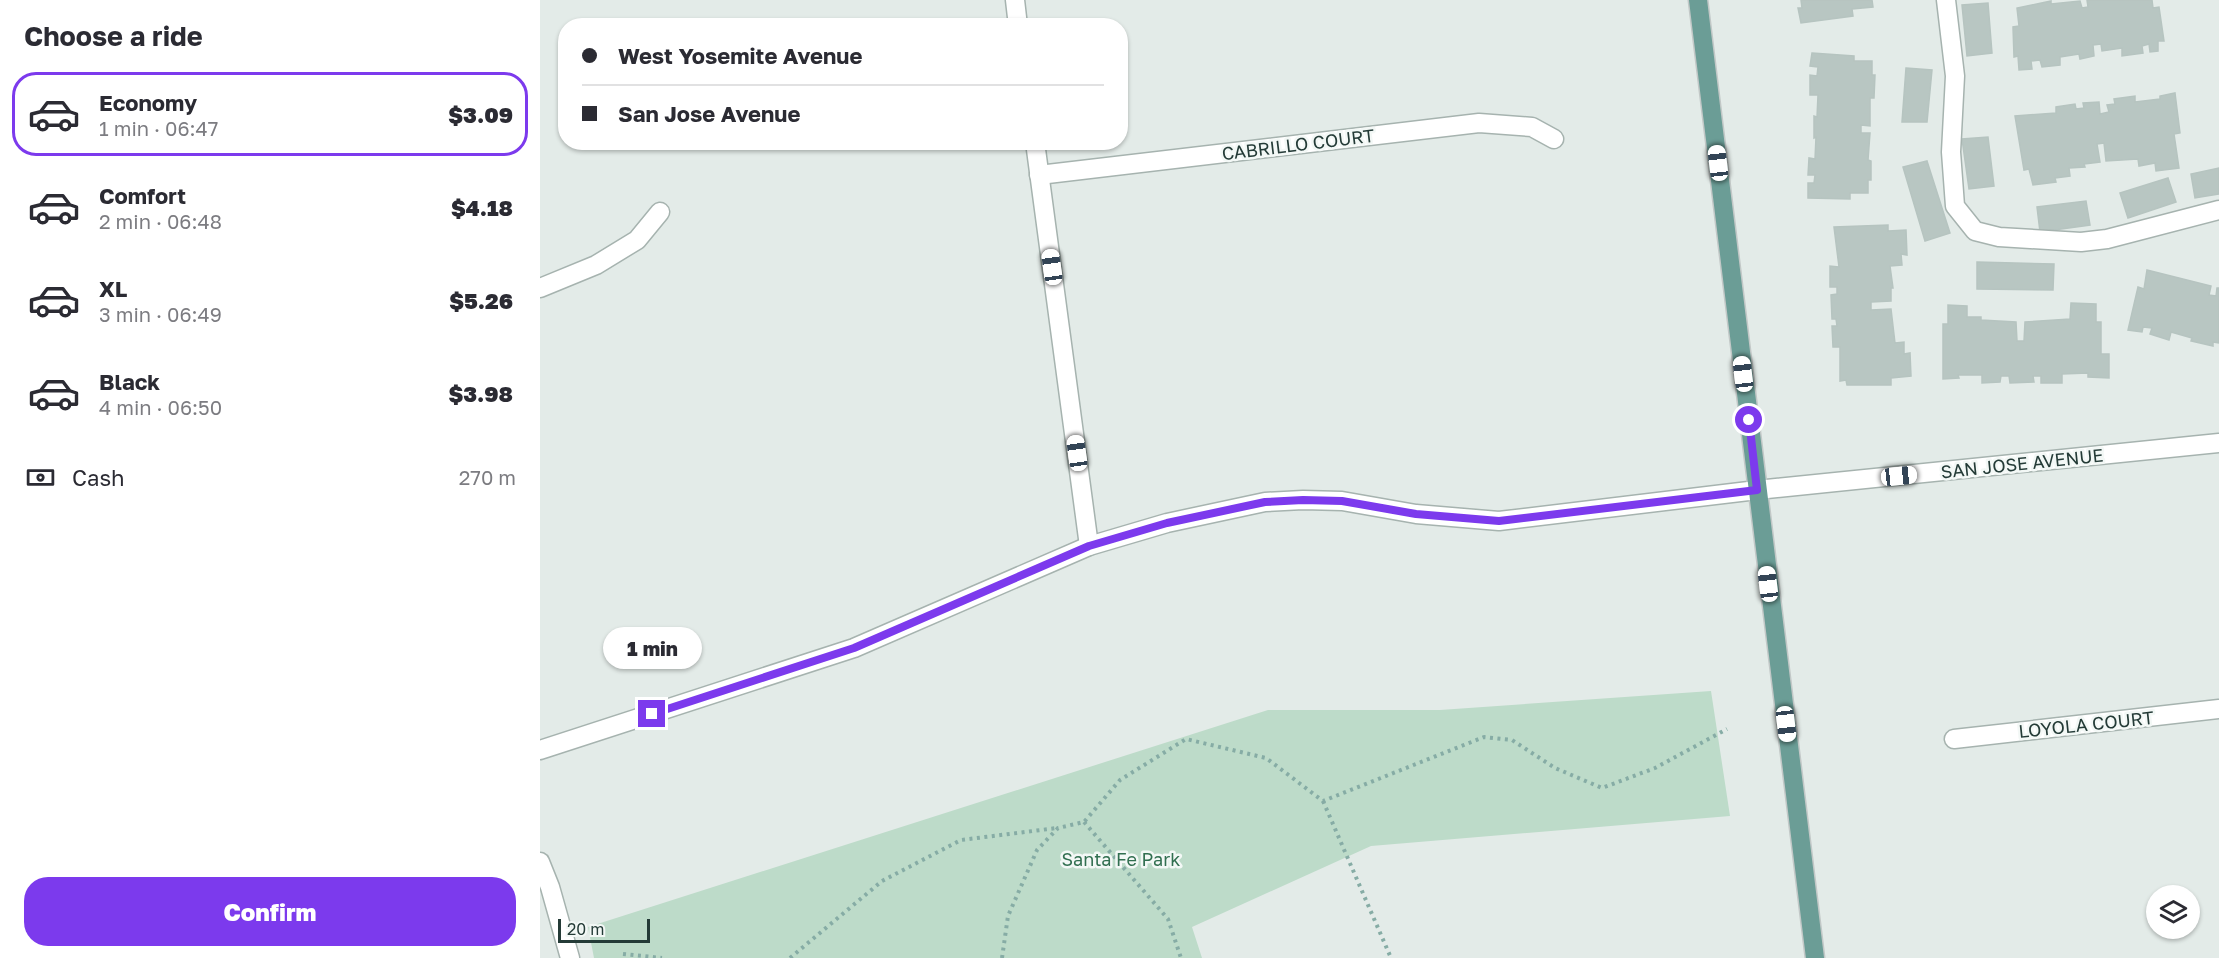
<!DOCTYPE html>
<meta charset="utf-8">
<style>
:root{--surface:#fff;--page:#f7f7f7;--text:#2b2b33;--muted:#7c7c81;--line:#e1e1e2;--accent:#7c3aed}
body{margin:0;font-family:"Golos Text",sans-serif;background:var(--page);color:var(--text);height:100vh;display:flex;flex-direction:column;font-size:22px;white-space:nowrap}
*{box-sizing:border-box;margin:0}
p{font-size:20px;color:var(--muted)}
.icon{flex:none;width:33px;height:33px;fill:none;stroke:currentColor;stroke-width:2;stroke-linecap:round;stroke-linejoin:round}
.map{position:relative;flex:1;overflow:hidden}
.side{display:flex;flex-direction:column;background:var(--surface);width:540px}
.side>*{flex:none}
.hud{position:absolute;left:18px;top:18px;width:570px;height:132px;border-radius:24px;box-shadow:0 2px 4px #0004;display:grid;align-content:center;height:132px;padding:0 24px;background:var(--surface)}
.buttons{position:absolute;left:1606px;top:885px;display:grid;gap:12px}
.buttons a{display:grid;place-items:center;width:54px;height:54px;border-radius:50%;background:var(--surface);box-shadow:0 2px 4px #0004;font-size:30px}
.scale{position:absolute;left:18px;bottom:15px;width:92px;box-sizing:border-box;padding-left:6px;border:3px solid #243b37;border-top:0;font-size:16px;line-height:21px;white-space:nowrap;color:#243b37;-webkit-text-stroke:4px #f3f8f6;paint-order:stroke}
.end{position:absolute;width:27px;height:27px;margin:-14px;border:8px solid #7c3aed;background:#fff;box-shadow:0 0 0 3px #fff}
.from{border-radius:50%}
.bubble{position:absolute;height:42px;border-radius:21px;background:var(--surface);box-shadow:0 2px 4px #0004;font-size:20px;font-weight:800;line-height:42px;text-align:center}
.car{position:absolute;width:18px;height:36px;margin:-18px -9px;border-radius:8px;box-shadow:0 0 4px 2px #0007;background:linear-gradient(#fff 24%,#345 0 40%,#fff 0 76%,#345 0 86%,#fff 0)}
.hud b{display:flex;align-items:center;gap:21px;height:57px;font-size:22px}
.hud b+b{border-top:2px solid var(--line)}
.hud i{width:15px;height:15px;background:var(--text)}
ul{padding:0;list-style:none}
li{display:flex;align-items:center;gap:18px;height:84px;margin:0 12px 9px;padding:0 12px;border:3px solid transparent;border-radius:24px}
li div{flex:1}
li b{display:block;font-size:22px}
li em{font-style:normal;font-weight:800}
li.selected{border-color:var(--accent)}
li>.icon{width:54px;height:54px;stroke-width:1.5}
h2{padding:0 24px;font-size:27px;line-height:72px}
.pay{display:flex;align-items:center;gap:15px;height:66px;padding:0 24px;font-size:22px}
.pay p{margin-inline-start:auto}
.action{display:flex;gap:12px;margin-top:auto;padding:12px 24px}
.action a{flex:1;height:69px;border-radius:24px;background:var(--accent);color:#fff;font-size:24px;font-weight:800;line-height:69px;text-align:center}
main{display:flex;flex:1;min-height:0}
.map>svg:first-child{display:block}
</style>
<main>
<section class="side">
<h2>Choose a ride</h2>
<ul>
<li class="selected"><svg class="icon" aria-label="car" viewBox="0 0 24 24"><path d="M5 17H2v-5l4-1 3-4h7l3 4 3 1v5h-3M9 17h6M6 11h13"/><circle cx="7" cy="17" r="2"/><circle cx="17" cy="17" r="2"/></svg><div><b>Economy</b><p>1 min · 06:47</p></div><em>$3.09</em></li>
<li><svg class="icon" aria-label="car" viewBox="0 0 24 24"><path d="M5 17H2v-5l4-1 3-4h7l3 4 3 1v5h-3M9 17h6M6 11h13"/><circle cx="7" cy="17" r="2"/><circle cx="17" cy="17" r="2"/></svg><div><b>Comfort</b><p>2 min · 06:48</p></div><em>$4.18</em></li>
<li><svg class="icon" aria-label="car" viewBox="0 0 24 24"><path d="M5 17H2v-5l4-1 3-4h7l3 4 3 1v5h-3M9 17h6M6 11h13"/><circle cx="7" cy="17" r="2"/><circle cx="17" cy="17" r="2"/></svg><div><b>XL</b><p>3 min · 06:49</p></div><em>$5.26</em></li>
<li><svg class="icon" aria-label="car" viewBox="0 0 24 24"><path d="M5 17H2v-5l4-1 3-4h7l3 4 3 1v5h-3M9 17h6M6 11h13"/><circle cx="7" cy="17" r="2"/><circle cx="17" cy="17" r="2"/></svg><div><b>Black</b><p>4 min · 06:50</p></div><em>$3.98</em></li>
</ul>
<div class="pay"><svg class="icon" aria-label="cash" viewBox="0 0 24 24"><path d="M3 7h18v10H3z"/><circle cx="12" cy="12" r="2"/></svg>Cash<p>270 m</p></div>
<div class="action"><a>Confirm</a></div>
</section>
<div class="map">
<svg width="1679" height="958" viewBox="0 0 1679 958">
<rect width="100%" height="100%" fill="#e3ebe8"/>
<polygon fill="#bddbc9" points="1171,691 1190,816 831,846 652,927 662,958 54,958 48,927 728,710 900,710"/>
<g fill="#b8c6c2" stroke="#b6c4c0" stroke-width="1.5">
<polygon points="1261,0 1332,0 1333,7 1312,9 1313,16 1261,23 1258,8 1262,8"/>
<polygon points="1547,0 1612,0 1613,8 1619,7 1624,41 1618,41 1618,51 1610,52 1609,44 1602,46 1603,53 1582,56 1582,48 1562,51 1561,44 1553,45 1554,56 1540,59 1539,54 1520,57 1520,65 1502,67 1500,60 1491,61 1492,69 1479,70 1478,56 1474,57 1473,27 1479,26 1477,8 1511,1 1511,4 1540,1 1542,8 1548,7"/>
<polygon points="1448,3 1452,53 1427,56 1422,5"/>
<polygon points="1272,53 1314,56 1314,61 1332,61 1332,75 1335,75 1334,98 1330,98 1330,126 1321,125 1321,133 1330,133 1328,160 1331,161 1331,180 1328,180 1328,193 1310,193 1310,199 1268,198 1268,183 1274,183 1275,175 1268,175 1269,158 1275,159 1276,137 1274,138 1274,116 1277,117 1278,95 1270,95 1270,75 1277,76 1278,67 1270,66"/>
<polygon points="1366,68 1392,70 1387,122 1362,122"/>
<polygon points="1635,93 1640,133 1634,134 1639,168 1616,171 1615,163 1599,166 1598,159 1566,161 1564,143 1557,144 1560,162 1544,164 1545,167 1529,168 1530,176 1515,178 1516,182 1493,185 1489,169 1484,170 1475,116 1516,113 1516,107 1535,104 1536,109 1544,108 1543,103 1559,102 1560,114 1569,112 1567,105 1575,104 1574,99 1595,96 1595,102 1620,99 1620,96"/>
<polygon points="1448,137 1454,186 1429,189 1422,139"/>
<polygon points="1387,161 1410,233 1385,241 1363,167"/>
<polygon points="1679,168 1679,194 1655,198 1651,174"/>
<polygon points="1628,178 1636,202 1588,218 1580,193"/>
<polygon points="1546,201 1550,225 1500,232 1497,207"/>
<polygon points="1348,225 1348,231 1366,230 1367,255 1361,254 1362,265 1350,266 1353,288 1351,288 1351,301 1331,302 1331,310 1351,309 1355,343 1364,342 1364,354 1370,353 1371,376 1351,378 1351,385 1307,385 1306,380 1300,381 1300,347 1293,347 1292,326 1297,326 1296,319 1292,319 1291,295 1297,294 1297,287 1290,287 1290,266 1299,267 1294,227"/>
<polygon points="1437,262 1514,264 1513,290 1437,289"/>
<polygon points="1607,270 1671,286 1669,295 1676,296 1677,288 1679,288 1679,343 1673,342 1673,346 1651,341 1652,338 1631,332 1629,340 1610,334 1612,328 1603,327 1602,332 1588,330 1598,287 1604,289"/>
<polygon points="1531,303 1556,304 1556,322 1561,322 1561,354 1569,354 1569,378 1548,377 1548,373 1522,374 1522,383 1501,383 1501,376 1493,376 1494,382 1470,383 1469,376 1461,376 1460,382 1442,383 1442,375 1418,375 1419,378 1403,379 1403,324 1408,324 1408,305 1427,306 1427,317 1441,317 1441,320 1476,322 1477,341 1484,341 1485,322 1530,319"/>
</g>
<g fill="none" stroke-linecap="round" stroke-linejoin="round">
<defs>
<g id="minor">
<polyline points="475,0 478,26"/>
<polyline points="1406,0 1415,76 1411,152 1415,206 1435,231 1459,237 1541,242 1567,239 1679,210"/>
<polyline points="495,142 549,546"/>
<polyline points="499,175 939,123 992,127 1014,139"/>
<polyline points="0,288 56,265 97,240 120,212"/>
<polyline points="1414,739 1679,709"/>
<polyline points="0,750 314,648 549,546 627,523 725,502 763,500 802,501 876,514 959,521 1217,490 1679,443"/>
<polyline points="0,862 10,887 30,958"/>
</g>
<polyline id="major" points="1158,0 1275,958"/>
</defs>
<use href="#minor" stroke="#a6b3af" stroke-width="21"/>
<use href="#major" stroke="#c2c8c7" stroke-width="21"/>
<g stroke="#86aca5" stroke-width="4" stroke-dasharray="3 4.5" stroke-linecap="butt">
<polyline points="783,801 851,958"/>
<polyline points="544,822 628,919 641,958"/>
<polyline points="83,954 122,958"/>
<polyline points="250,958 342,881 421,840 517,828"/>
<polyline points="462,958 468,916 497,850 518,828 544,822 580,780 646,739 726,758 783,801 944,737 972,740 1015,768 1062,788 1115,768 1187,729"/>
</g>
<use href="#minor" stroke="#fff" stroke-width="18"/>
<use href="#major" stroke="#6b9d96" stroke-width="18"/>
</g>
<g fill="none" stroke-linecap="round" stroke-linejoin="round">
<polyline stroke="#7c3aed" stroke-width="8" points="112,714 314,648 549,546 627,523 725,502 763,500 802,501 876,514 959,521 1217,490 1209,420"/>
</g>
<g text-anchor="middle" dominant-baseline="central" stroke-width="5" stroke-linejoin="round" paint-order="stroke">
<g font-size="18" fill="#243b37" stroke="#f3f8f6">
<text transform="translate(758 144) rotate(-7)">CABRILLO COURT</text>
<text transform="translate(1482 463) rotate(-6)">SAN JOSE AVENUE</text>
<text transform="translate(1546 724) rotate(-6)">LOYOLA COURT</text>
</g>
<g font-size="18" fill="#316f50" stroke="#f3f8f6">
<text x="581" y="859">Santa Fe Park</text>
</g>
</g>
</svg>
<div class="buttons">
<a><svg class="icon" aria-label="layers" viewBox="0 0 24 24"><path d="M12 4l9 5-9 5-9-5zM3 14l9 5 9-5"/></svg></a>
</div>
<div class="scale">20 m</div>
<i class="end from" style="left:1209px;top:420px"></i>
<i class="end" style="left:112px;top:714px"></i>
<div class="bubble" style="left:63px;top:627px;width:99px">1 min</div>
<i class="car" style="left:1178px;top:163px;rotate:353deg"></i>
<i class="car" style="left:512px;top:267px;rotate:352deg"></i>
<i class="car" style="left:1203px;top:374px;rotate:353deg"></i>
<i class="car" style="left:537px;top:453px;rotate:352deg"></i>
<i class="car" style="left:1359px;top:476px;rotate:84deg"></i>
<i class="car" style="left:1228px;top:584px;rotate:353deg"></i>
<i class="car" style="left:1246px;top:724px;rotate:173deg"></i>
<div class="hud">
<b><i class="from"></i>West Yosemite Avenue</b>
<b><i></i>San Jose Avenue</b>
</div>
</div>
</main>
